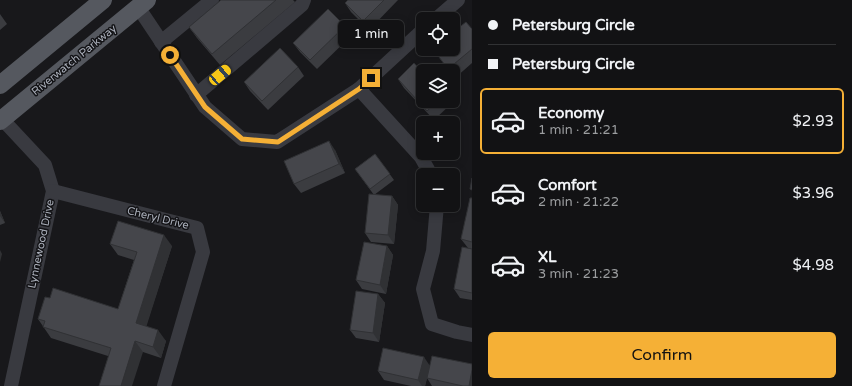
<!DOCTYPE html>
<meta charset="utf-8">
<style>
:root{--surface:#121214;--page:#1b1b1d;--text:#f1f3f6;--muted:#9c9ea0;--line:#313234;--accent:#f5b036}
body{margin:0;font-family:"Varela Round",sans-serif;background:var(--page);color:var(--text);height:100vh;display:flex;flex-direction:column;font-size:15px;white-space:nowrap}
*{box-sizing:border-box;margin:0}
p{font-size:13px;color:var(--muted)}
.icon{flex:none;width:22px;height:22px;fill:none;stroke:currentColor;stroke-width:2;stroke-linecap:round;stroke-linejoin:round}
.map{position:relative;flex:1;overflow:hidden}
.sheet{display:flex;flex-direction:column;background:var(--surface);width:380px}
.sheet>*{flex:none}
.top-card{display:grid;align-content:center;height:88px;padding:0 16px;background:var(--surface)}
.buttons{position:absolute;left:416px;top:12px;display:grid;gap:8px}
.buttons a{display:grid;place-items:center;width:44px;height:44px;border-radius:6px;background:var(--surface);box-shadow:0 2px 10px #0003,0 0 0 1px var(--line);font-size:20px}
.end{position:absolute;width:18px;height:18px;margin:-9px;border:5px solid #f5b036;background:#111;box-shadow:0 0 0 2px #111}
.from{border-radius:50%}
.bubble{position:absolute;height:28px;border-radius:6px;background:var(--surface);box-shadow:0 2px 10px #0003,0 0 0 1px var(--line);font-size:13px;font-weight:600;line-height:28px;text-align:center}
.car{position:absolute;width:12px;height:24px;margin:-12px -6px;border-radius:5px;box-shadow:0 0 3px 1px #0007;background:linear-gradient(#f5c518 24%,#345 0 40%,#f5c518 0 76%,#345 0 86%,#f5c518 0)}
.top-card b{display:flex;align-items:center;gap:14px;height:38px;font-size:15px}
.top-card b+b{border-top:1px solid var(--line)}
.top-card i{width:10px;height:10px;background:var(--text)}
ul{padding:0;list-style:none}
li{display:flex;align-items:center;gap:12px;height:66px;margin:0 8px 6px;padding:0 8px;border:2px solid transparent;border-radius:6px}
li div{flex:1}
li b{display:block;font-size:15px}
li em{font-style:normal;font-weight:600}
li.active{border-color:var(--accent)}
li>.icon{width:36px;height:36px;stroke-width:1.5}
.cta{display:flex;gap:8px;margin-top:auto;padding:8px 16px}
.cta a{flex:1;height:46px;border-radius:6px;background:var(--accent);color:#111;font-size:16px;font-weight:600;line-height:46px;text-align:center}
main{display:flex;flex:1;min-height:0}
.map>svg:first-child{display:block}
</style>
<main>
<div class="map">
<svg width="472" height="386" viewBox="0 0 472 386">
<rect width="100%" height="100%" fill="#18181b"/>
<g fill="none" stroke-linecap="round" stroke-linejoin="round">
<g stroke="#393a40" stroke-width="14">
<polyline points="138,7 205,107 242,139 277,142 359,89"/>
<polyline points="436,19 458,0"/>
<polyline points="423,30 359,89 421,157 431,175"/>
<polyline points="161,42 212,0"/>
<polyline points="196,95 302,5 304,0"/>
<polyline points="2,119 45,165 53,191 11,386"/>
<polyline points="53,191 197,228 203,252 164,386"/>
<polyline points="437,205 433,251 423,289 432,324 457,332 472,335"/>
</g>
<g stroke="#55585f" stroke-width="18">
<polyline points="0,85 103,0"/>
<polyline points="0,121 147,0"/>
</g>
</g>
<g fill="#3b3c40">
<polygon points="221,0 293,0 295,2 220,65 197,38 189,27"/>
<polygon points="348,0 398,0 369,30 351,12 345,3"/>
<polygon points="0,14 7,24 0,30"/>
<polygon points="345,26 352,35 317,69 300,52 293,43"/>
<polygon points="472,29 472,63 455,78 453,76 453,71 449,71 433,49"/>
<polygon points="298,67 304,76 268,110 250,91 244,82"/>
<polygon points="398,79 423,101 448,101 451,104 434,120 404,88"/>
<polygon points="335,150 345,173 301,193 294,184"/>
<polygon points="375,154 394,180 374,195 392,196 398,205 394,244 371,242 365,233 374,195 355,169"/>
<polygon points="472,198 472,249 468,248 461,239"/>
<polygon points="0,211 5,223 0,225"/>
<polygon points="110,244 172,246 146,326 166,341 161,358 143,352 108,356 51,338 38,319 50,298 118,309 134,260 118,255"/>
<polygon points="387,246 393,255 386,294 362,289 356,280"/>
<polygon points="472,249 472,300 460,298 454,289"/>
<polygon points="378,294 385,303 379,342 356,338 350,330"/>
<polygon points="430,366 472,386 432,386 427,378 425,386 411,386 384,380 378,371"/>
</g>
<g fill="#303134">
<polygon points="329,141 335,150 345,173 339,164"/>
<polygon points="392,196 398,205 394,244 388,235"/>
<polygon points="0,211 5,223 0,216"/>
<polygon points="164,235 172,246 144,334 136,323"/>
<polygon points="387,246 393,255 386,294 380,285"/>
<polygon points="0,250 2,254 0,262"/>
<polygon points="378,294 385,303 379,342 373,333"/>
<polygon points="158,330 166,341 161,358 153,347"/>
<polygon points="135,341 143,352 132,386 121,386"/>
<polygon points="424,357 430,366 425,386 422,386 418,380"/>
<polygon points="472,370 472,386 469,386"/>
</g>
<g fill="#45464b" stroke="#303134">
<polygon points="221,0 276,0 212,54 189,27"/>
<polygon points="348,0 384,0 363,21 345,3"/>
<polygon points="328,9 345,26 310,60 293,43"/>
<polygon points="466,22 472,29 472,49 448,69 433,49 453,49 453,32"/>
<polygon points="280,48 298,67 262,101 244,82"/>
<polygon points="414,63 423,73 423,101 438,101 427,111 398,79"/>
<polygon points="329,141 339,164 294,184 284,161"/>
<polygon points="375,154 390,174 370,189 355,169"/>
<polygon points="472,178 472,190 470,189"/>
<polygon points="369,194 392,196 388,235 365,233"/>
<polygon points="470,198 472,198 472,242 461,239"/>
<polygon points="118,221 164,235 136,323 158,330 153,347 135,341 121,386 99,386 111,348 43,327 45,321 38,319 45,297 50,298 53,288 118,309 137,252 110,244"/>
<polygon points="364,242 387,246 380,285 356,280"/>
<polygon points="462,247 472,249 472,293 454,289"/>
<polygon points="356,291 378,294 373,333 350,330"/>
<polygon points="383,348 424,357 418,380 378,371"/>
<polygon points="432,356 472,364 472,370 469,386 463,386 427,378"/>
</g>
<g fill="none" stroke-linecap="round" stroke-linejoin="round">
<polyline stroke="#f5b036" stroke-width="5" points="170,55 205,107 242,139 278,142 359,89 371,78"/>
</g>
<g text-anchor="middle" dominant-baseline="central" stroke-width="3" stroke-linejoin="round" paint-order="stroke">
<g font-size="11" fill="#abb0bb" stroke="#131316">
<text transform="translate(74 60) rotate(-39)">Riverwatch Parkway</text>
<text transform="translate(158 218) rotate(14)">Cheryl Drive</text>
<text transform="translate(41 244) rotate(-78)">Lynnewood Drive</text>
</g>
</g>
</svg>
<div class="buttons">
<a><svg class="icon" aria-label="locate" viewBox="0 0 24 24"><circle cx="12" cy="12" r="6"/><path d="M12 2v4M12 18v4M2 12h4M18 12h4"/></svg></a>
<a><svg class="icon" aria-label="layers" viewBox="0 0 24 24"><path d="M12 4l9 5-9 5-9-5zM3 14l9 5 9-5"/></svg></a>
<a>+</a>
<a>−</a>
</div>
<i class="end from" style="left:170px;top:55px"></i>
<i class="end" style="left:371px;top:78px"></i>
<div class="bubble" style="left:338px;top:20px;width:66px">1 min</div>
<i class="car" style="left:220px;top:75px;rotate:50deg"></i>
</div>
<section class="sheet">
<div class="top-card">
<b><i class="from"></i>Petersburg Circle</b>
<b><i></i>Petersburg Circle</b>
</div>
<ul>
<li class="active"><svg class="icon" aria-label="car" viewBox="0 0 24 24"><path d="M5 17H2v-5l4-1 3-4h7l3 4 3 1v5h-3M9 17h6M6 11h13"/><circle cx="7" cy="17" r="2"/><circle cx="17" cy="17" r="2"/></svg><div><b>Economy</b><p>1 min · 21:21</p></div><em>$2.93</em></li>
<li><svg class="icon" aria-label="car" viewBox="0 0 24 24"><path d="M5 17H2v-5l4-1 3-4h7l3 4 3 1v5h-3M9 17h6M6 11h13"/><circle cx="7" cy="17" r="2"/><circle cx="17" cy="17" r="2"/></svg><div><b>Comfort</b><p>2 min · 21:22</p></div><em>$3.96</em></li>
<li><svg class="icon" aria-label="car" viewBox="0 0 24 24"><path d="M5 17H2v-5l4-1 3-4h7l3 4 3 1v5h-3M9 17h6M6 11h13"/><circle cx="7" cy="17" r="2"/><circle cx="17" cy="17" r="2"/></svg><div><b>XL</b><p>3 min · 21:23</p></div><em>$4.98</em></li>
</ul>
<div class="cta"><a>Confirm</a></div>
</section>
</main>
